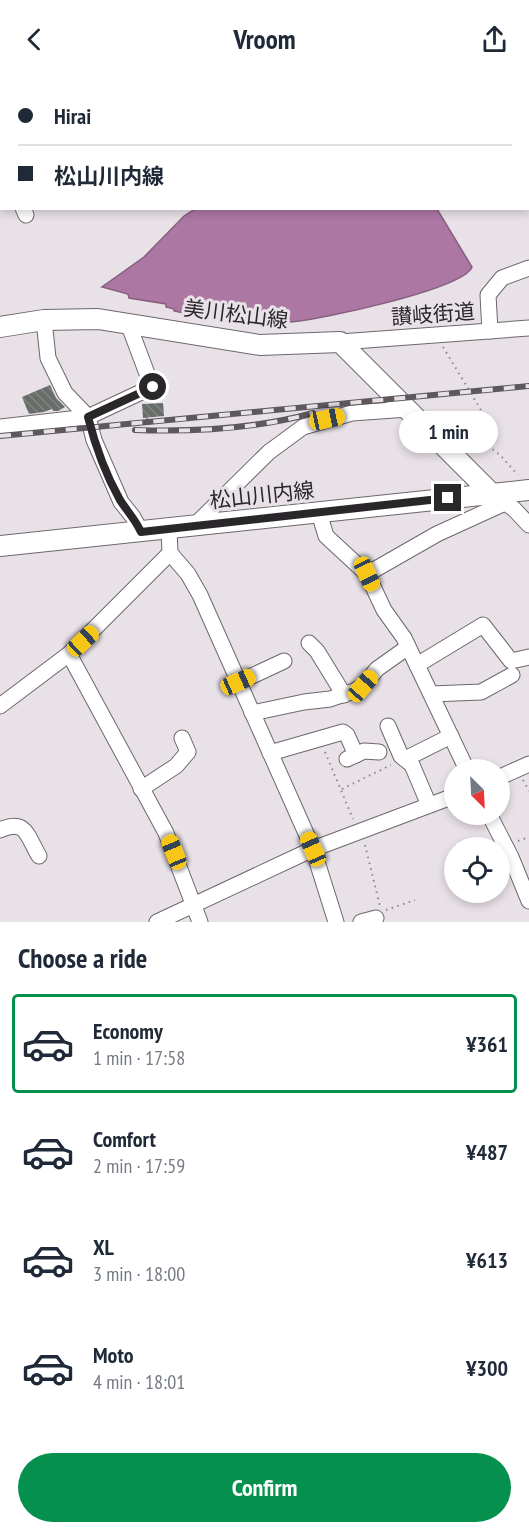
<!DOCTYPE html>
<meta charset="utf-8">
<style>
:root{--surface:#fff;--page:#f6f6f7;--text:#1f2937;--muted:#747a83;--line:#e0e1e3;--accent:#06904e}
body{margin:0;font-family:"PT Sans Narrow","Noto Sans JP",sans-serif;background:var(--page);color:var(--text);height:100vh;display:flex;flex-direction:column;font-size:22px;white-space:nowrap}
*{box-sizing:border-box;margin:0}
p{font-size:20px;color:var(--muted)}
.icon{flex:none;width:33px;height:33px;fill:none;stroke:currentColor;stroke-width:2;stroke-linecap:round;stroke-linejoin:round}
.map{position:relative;height:844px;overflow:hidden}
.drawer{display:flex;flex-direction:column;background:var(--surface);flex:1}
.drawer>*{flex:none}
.top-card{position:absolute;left:0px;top:0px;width:530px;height:132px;box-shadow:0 3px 9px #0003;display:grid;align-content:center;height:132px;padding:0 18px;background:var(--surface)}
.needle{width:39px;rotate:156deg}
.buttons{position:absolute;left:444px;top:681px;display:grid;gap:12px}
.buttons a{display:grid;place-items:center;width:66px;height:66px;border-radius:50%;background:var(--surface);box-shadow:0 3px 9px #0003;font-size:30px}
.end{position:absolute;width:27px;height:27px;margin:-14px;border:8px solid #2a272a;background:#fff;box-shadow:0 0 0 3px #fff}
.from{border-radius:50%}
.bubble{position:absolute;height:42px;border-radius:21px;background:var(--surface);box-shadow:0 3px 9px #0003;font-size:20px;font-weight:600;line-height:42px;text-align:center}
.car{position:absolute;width:18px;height:36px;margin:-18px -9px;border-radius:8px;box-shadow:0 0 4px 2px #0007;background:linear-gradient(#f5c518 24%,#345 0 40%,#f5c518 0 76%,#345 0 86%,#f5c518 0)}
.top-card b{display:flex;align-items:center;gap:21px;height:57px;font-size:22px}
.top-card b+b{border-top:2px solid var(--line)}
.top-card i{width:15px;height:15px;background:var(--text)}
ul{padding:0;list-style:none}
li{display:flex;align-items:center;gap:18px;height:99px;margin:0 12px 9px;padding:0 6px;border:3px solid transparent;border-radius:6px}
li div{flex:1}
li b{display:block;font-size:22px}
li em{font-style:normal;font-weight:600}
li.selected{border-color:var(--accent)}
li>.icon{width:54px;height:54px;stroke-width:1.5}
h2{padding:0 18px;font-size:27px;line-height:72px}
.primary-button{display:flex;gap:12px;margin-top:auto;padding:12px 18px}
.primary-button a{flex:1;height:69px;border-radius:36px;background:var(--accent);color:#fff;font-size:24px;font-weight:600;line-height:69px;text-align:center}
header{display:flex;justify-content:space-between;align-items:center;height:78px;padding:0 18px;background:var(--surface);font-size:27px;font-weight:600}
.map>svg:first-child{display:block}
</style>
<header><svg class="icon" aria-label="back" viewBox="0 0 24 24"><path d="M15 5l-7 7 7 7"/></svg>Vroom<svg class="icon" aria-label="share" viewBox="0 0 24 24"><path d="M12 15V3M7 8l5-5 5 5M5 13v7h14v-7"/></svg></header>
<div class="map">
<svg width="529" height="844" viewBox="0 0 529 844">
<defs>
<pattern id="building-back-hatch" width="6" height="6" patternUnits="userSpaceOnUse" patternTransform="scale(1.5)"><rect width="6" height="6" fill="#676d68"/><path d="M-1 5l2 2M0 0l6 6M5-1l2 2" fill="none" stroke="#818582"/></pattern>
</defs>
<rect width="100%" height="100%" fill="#e8e1e7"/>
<path fill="#ad77a4" stroke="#865f7f" stroke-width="1.5" d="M195,131H437L472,189C464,211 316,243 289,244C263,244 237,240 211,237L207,240L174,233V231L166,229V226L129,220L128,216L102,209L144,179L184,138Z"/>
<g fill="url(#building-back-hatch)">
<polygon points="50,307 56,320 65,329 58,333 53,333 52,331 44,334 29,336 22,319"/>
<polygon points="163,325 164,338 143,340 142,326"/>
</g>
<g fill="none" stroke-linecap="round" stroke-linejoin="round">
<defs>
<g id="minor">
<polyline points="518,0 519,2"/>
<polyline points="165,2 167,0"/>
<polyline points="528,9 529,9"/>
<polyline points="0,68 2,67"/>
<polyline points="528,83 529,83"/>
<polyline points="0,118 2,117"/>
<polyline points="23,130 26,137"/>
<polyline points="44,242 48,280 65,315 88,339 94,362 121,424 133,439 141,454"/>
<polyline points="490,253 488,217 502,200 529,190"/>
<polyline points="340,264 529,250"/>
<polyline points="0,349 88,339 152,309 128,245"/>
<polyline points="444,368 475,354"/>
<polyline points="497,419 514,431 529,447"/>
<polyline points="319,435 326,458 367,496 384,532 404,560 467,692"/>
<polyline points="194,448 269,374 303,349 352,335 408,331"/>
<polyline points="169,451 170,475 188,496 200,517 313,771 336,844"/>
<polyline points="367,496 437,456 505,425"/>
<polyline points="309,565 317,573 344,617"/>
<polyline points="69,576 166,755 200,844"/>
<polyline points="417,587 483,547 511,583 529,579"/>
<polyline points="239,604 284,583"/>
<polyline points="431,616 481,614 512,597"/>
<polyline points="0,628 69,576 170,475"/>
<polyline points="252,635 304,624 330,621 354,613 363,608 377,591 408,569"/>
<polyline points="388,648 401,678 412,687 429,727"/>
<polyline points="270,675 343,654 347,657 356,677"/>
<polyline points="347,681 364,673 379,674"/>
<polyline points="405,681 451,658"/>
<polyline points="500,699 529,686"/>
<polyline points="141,711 176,688 188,674 182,660"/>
<polyline points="489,736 511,779 529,823"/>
<path d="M0,752C26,740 27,758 39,778"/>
<polyline points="157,844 313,771 454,718"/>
<polyline points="361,844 376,840"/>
</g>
<g id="major">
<polyline points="0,249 44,242 98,241 260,267 340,264 491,415"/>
<polyline points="0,468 529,412"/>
</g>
</defs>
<use href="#minor" stroke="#6d676b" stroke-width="17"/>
<use href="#major" stroke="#6d676b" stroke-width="22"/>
<g stroke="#8c878c" stroke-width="2" stroke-dasharray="1.5 4.5" stroke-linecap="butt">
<polyline points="443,269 481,332 476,341"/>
<polyline points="147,340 147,347"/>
<polyline points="483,364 500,377 518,397"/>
<polyline points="325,674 353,741"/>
<polyline points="523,702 529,713"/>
<polyline points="342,711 391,687"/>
<polyline points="518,763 529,759"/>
<polyline points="365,767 380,828"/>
<polyline points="386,832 415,822"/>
</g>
<use href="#minor" stroke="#fff" stroke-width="15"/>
<use href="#major" stroke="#fff" stroke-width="20"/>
<defs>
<g id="rail">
<path d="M135,352C195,354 255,351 313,335"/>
<polyline points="0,358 529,308"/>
</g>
</defs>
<use href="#rail" stroke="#5c585c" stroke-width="6"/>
<use href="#rail" stroke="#e8e1e7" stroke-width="4" stroke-dasharray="11" stroke-linecap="butt"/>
</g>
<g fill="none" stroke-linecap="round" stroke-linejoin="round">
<path stroke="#2a272a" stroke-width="8" d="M153,309L88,339C95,367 106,397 120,422C127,433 135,441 141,454L448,420"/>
</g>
<g text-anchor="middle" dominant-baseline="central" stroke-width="6" stroke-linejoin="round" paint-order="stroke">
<g font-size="21" fill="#2a272a" stroke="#e8e1e7">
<text transform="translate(236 236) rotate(7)">美川松山線</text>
<text transform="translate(433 236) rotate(-4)">讃岐街道</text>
<text transform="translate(262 417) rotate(-6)">松山川内線</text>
</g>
</g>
</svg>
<div class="buttons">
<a><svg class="needle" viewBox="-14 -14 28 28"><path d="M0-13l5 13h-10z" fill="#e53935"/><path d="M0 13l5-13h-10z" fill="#747a83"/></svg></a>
<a><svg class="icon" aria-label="locate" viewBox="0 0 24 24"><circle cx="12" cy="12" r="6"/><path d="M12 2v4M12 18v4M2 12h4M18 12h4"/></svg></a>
</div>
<i class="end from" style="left:153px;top:309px"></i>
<i class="end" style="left:448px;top:420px"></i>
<div class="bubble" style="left:399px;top:333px;width:99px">1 min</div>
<i class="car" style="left:327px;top:341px;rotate:78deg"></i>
<i class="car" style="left:367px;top:496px;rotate:155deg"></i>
<i class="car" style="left:83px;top:563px;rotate:47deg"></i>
<i class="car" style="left:238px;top:604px;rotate:66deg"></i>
<i class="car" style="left:363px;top:608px;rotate:41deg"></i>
<i class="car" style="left:313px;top:771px;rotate:336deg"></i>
<i class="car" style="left:174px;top:774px;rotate:338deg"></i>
<div class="top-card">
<b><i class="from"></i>Hirai</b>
<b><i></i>松山川内線</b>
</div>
</div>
<section class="drawer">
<h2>Choose a ride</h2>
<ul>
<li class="selected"><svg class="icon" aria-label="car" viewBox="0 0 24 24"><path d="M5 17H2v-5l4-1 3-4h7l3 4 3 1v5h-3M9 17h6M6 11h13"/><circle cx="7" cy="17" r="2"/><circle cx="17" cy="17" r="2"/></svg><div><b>Economy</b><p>1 min · 17:58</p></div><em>¥361</em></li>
<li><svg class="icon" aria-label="car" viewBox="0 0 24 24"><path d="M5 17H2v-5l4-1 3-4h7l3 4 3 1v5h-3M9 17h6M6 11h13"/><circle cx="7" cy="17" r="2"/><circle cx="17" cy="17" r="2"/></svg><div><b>Comfort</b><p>2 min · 17:59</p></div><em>¥487</em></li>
<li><svg class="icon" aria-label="car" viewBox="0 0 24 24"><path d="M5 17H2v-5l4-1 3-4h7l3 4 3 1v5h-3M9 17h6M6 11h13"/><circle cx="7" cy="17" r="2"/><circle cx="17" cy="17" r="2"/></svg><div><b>XL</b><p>3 min · 18:00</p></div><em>¥613</em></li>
<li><svg class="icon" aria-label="car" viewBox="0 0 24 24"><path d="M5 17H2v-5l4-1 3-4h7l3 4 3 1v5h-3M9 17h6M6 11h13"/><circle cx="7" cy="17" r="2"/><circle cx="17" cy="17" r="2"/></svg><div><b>Moto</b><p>4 min · 18:01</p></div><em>¥300</em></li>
</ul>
<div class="primary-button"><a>Confirm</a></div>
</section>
